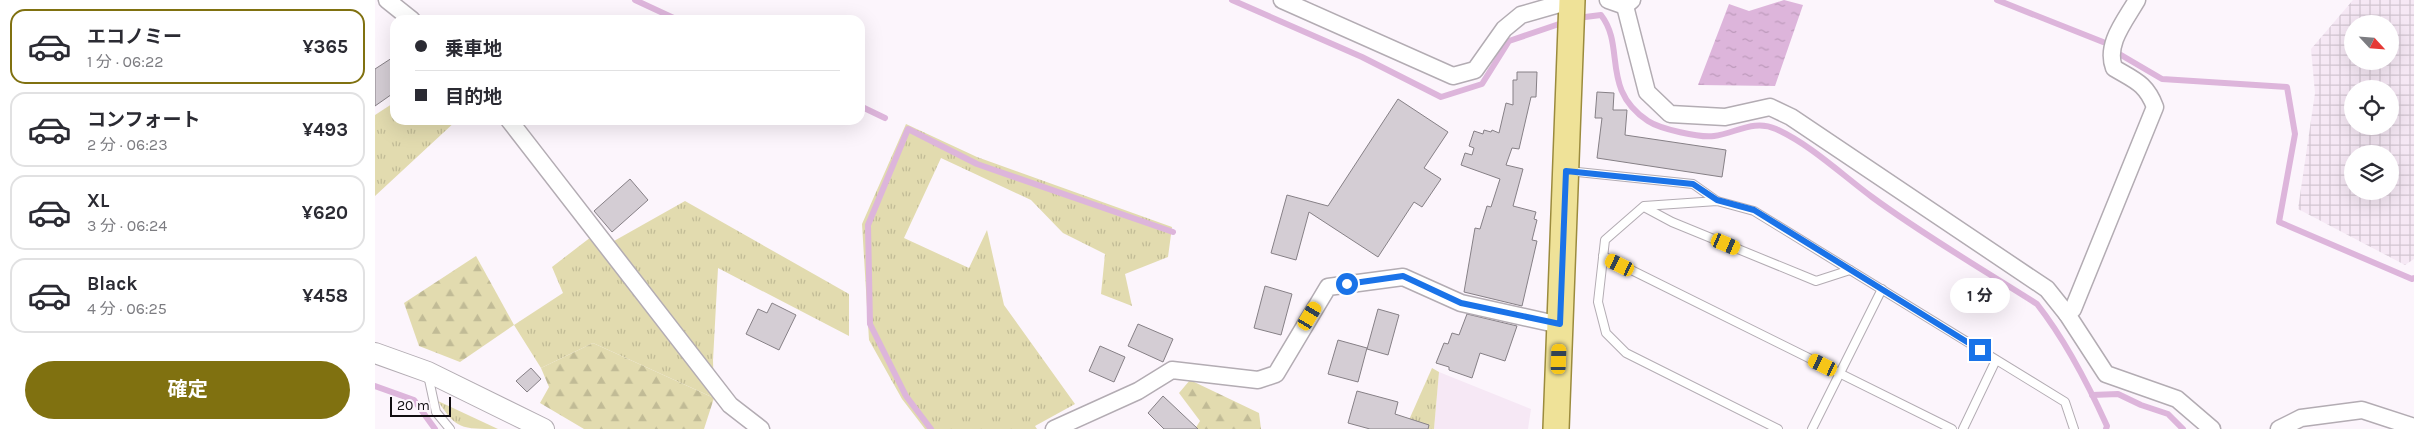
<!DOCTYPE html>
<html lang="ja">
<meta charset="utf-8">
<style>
:root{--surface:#fff;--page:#f7f7f7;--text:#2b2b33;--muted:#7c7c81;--line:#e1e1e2;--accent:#807110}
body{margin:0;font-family:Karla,"Noto Sans JP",sans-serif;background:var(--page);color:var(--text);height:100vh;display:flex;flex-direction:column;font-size:19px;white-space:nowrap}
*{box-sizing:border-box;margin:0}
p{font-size:16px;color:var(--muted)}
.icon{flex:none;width:28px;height:28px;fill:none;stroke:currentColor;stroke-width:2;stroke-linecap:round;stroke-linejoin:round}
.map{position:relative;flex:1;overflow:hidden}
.details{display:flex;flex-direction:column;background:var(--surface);width:375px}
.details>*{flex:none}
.top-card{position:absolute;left:15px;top:15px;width:475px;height:110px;border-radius:15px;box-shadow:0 5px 20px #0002;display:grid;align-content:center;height:110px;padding:0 25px;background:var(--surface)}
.needle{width:32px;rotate:116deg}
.fabs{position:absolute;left:1969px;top:15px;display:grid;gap:10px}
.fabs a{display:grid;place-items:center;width:55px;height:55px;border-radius:50%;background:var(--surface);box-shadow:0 5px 20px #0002;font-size:25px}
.scale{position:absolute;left:15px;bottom:12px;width:61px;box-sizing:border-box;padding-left:5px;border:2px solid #110e11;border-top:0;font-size:14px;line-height:18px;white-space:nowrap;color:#110e11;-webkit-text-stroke:4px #fcf5fc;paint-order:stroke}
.end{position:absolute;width:22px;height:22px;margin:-11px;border:6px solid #1a73e8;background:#fff;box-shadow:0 0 0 2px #fff}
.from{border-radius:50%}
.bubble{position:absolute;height:35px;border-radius:18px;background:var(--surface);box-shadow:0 5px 20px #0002;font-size:16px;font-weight:700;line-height:35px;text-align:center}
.car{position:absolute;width:15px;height:30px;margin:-15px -8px;border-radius:6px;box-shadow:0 0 4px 1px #0007;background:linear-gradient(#f5c518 24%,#345 0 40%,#f5c518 0 76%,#345 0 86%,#f5c518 0)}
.top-card b{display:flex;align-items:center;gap:18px;height:48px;font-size:19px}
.top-card b+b{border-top:1px solid var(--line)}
.top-card i{width:12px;height:12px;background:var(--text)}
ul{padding:9px 0 0;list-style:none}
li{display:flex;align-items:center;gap:15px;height:75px;margin:0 10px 8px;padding:0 15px;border:2px solid var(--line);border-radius:15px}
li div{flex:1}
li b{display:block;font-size:19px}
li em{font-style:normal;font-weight:700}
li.active{border-color:var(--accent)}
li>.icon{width:45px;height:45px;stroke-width:1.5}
.button{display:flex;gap:10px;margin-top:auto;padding:10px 25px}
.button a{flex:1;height:58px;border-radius:30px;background:var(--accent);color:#fff;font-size:20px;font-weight:700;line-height:58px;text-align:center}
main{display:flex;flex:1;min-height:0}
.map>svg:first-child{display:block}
</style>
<main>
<section class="details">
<ul>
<li class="active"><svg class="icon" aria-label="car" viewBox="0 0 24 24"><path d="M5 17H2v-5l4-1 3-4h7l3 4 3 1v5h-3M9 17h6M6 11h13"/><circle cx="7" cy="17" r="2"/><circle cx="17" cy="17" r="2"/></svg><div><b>エコノミー</b><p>1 分 · 06:22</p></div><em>¥365</em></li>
<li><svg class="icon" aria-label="car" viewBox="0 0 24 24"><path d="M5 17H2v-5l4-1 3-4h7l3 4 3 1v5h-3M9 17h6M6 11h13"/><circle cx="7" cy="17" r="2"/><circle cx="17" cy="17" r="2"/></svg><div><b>コンフォート</b><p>2 分 · 06:23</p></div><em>¥493</em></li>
<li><svg class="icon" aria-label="car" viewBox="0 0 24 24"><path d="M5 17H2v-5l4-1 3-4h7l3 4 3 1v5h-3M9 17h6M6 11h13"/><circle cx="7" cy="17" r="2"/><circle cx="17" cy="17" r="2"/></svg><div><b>XL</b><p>3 分 · 06:24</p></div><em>¥620</em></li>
<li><svg class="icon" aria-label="car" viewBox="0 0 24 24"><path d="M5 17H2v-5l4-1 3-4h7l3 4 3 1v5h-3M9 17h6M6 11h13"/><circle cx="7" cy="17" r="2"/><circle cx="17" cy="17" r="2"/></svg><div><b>Black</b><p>4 分 · 06:25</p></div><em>¥458</em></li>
</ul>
<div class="button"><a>確定</a></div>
</section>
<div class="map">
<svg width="2039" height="429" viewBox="0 0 2039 429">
<defs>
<pattern id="industrial-grid" width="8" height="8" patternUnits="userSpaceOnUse" patternTransform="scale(1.25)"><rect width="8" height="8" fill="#f6e8f5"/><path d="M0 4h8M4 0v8" fill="none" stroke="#d2c6d1"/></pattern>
<pattern id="grass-tufts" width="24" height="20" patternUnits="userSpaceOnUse" patternTransform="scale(1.25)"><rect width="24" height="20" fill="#e2dbaf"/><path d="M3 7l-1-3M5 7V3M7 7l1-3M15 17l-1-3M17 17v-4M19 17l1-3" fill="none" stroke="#c1bb96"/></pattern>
<pattern id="forest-firs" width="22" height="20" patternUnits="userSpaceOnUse" patternTransform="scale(1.25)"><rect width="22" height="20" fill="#e2dbaf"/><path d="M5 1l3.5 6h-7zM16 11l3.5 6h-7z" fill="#c1bb96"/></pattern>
<pattern id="water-ripples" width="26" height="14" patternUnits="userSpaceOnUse" patternTransform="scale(1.25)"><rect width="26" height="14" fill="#ddb5db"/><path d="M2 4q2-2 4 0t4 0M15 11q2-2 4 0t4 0" fill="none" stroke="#bd9abb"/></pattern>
</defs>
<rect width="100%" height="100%" fill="#fcf5fc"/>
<polygon fill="#f6e8f5" points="1064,372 1156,409 1153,429 1059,429"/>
<path fill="url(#industrial-grid)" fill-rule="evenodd" d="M1978,0H2039V259L2030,265L1923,209L1940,93L1936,49ZM1978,24H2015V61H1978ZM1978,89H2015V126H1978ZM1978,154H2015V191H1978Z"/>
<g fill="url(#grass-tufts)">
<polygon points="20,102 20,120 82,120 0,196 0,115"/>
<polygon points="531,124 602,157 797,227 793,257 750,274 757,306 726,294 730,254 688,233 656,200 566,158 529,238 594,268 612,230 629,305 700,404 660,426 662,429 550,429 527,399 494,340 487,224"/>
<polygon points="310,201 474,294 474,336 343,268 338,360 339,398 218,343 166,368 139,325 188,293 177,267 216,237 239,241"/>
<polygon points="1057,368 1064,372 1059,429 1030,429"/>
<path d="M63,401L123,429C86,429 81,429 63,401Z"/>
</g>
<g fill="url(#forest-firs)">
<polygon points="101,256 139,325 85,362 44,346 29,303"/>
<polygon points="218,343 339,398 329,429 209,429 165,403 174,387 166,368"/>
<polygon points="815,380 884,413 886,429 820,429 825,421 804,393"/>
</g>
<polygon fill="url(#water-ripples)" points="1409,0 1428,5 1400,86 1323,85 1354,4 1374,11"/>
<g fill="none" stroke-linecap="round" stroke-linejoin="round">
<g stroke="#ddb5db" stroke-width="6">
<polyline points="260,0 303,20"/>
<polyline points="857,0 987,57 1066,97 1107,84 1134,41 1190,22"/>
<polyline points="1622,0 1728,42"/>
<path d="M1202,18L1226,15C1251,47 1225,89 1273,121C1285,129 1325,138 1339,136C1361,133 1379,119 1401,129C1436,145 1466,174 1497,197C1550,236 1607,269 1662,304C1691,341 1713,384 1732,426L1731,429"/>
<polyline points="1746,55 1787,79 1912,87 1920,134 1904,222 2037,279 2039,278"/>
<polyline points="485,106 510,118"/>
<polyline points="0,386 39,400 60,429"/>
<polyline points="1717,395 1743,394 1766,405 1793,414 1808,429"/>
<polyline points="556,429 531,396 495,324 493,225 533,129 602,164 798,232"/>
</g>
</g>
<g fill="#d4cdd4" stroke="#868086">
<polygon points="20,56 20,92 0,106 0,69"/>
<polygon points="1142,72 1162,72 1161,97 1156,97 1144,149 1137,148 1131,165 1148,169 1138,206 1161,212 1159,219 1162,220 1157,240 1162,241 1147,306 1089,292 1100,228 1105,229 1112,206 1116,207 1125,179 1086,165 1090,153 1097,155 1099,148 1094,146 1099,131 1108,134 1109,130 1116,132 1117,130 1124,133 1131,103 1138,105 1138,80 1142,80"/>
<polygon points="1222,92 1239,93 1238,110 1252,110 1250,135 1351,150 1347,177 1222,158 1227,118 1220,118"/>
<polygon points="1023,99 1073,132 1049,168 1066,179 1047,207 1039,202 1003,257 934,212 921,260 896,253 912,195 953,206"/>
<polygon points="255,179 273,200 237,232 219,211"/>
<polygon points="890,286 917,294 906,335 879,328"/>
<polygon points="397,303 421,315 404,350 371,334 383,309 392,313"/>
<polygon points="1003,309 1024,315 1013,355 992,349"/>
<polygon points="1092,314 1142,326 1130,361 1105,353 1097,378 1074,370 1074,367 1061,363 1069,343 1073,344 1077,333 1084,335"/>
<polygon points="763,324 798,339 788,362 753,346"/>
<polygon points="963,340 992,348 983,382 953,374"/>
<polygon points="725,346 750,357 739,382 714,371"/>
<polygon points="156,368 166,379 152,392 141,381"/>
<polygon points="982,391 1023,402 1020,414 1054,425 1053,429 995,429 973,423"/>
<polygon points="788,396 823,429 789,429 773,413"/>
</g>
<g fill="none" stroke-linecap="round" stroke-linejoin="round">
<defs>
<g id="service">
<polyline points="1193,171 1318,184 1342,201"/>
<polyline points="1269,207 1297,222 1441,281 1475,270"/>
<polyline points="1228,256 1577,429"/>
<polyline points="53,375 61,412 75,429"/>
<polyline points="1403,429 1251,353 1231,333 1223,302 1230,240 1269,206 1342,201 1379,211 1690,402 1699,429"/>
<polyline points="1437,429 1507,289"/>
<polyline points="1588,429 1621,360"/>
</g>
<g id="minor">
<polyline points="12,0 37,20"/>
<polyline points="907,0 1078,76 1100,70 1129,29 1146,15 1198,0"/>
<polyline points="1233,0 1250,6 1257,0"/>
<path d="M1762,0C1750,21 1730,44 1739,68C1759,80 1771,83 1780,107L1698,309L1692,314L1731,374L1802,399L1837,429"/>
<polyline points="1250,6 1272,92 1295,114 1350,117 1395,107 1416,117 1672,289 1692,314"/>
<polyline points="134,120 355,405 386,429"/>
<polyline points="679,429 763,391 797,370 883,380 901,374 953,287 1028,277 1086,303 1185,325"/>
<polyline points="1904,429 1926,418 1987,410 2039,427"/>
</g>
<polyline id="tertiary" points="0,353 53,372 169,429"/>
<polyline id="primary" points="1181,429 1197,0"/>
</defs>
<use href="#service" stroke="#b3acb3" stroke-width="10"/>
<use href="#minor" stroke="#b3acb3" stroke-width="19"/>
<use href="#tertiary" stroke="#b3acb3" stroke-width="22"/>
<use href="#primary" stroke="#9b8b3d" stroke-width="28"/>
<use href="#service" stroke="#fff" stroke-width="8"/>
<use href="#minor" stroke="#fff" stroke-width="16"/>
<use href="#tertiary" stroke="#fff" stroke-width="20"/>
<use href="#primary" stroke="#efe298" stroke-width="25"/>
</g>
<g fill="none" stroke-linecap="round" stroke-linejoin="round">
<polyline stroke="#1a73e8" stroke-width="6" points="972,284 1028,276 1086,303 1185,324 1191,171 1318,184 1342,200 1379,210 1605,350"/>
</g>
</svg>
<div class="fabs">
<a><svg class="needle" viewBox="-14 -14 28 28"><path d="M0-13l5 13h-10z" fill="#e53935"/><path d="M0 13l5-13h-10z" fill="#7c7c81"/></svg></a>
<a><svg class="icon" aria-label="locate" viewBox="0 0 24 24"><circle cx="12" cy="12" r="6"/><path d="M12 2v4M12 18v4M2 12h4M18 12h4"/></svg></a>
<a><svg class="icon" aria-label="layers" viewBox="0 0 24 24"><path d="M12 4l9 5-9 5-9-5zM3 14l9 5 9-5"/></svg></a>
</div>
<div class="scale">20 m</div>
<i class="end from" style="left:972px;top:284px"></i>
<i class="end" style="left:1605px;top:350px"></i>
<div class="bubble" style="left:1575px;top:278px;width:60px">1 分</div>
<i class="car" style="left:1351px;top:244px;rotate:113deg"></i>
<i class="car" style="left:1245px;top:265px;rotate:296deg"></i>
<i class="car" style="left:935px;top:316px;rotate:31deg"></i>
<i class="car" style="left:1184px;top:359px;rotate:2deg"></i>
<i class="car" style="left:1448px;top:365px;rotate:296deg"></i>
<div class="top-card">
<b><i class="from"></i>乗車地</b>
<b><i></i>目的地</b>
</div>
</div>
</main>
